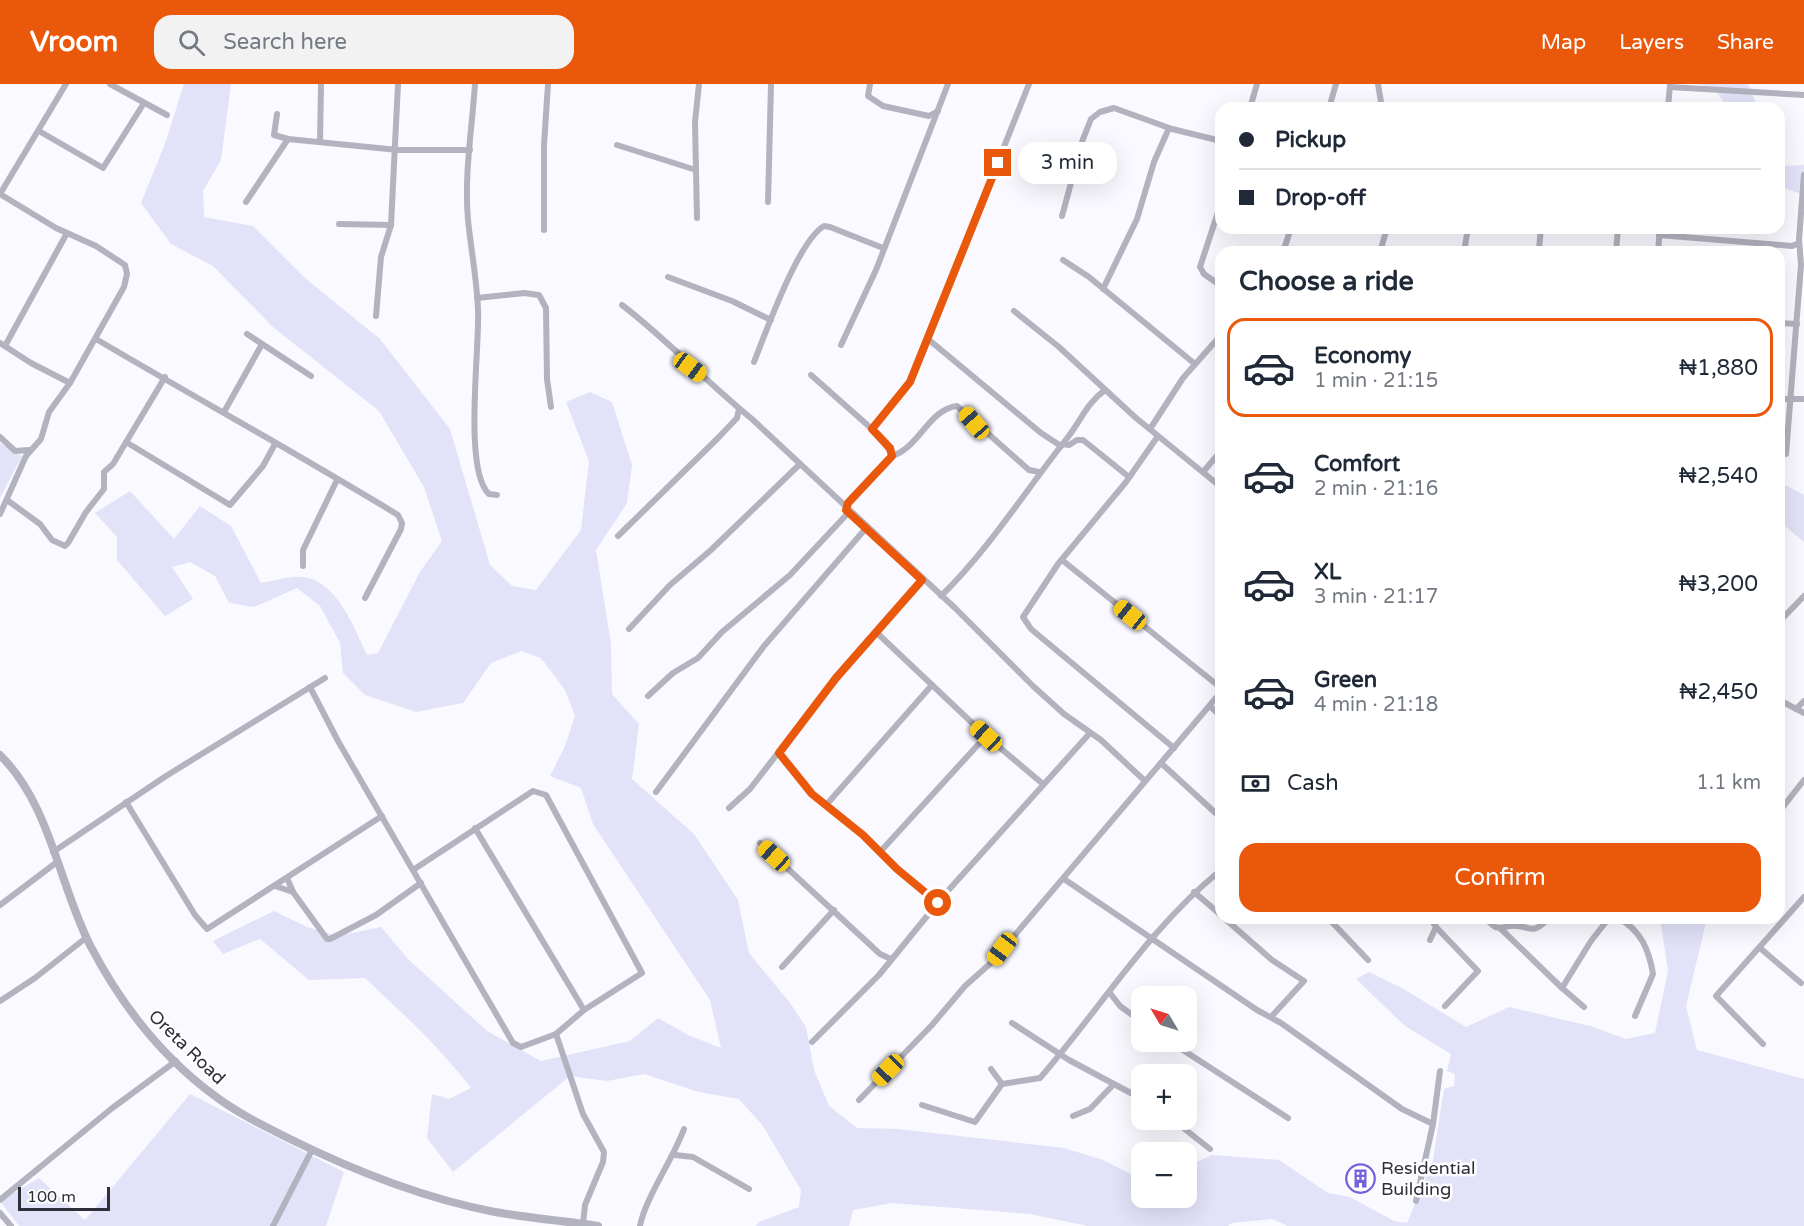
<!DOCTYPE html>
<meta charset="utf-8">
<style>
:root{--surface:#fff;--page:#f2f2f3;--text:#1f2937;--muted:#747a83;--line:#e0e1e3;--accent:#ea580c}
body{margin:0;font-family:"Varela Round",sans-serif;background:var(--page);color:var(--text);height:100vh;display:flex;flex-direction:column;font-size:22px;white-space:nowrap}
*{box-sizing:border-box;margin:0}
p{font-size:20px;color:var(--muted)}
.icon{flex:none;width:33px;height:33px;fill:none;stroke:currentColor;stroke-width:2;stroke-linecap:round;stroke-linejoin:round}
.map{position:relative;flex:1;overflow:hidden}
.panel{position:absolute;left:1215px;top:162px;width:570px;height:678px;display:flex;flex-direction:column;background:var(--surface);border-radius:18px;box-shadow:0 6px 24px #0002}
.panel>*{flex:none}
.hud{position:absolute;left:1215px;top:18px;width:570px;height:132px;border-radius:18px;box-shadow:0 6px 24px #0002;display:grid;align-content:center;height:132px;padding:0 24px;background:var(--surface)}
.needle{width:39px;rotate:308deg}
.controls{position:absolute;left:1131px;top:902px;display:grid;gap:12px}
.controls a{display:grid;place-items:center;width:66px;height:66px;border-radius:12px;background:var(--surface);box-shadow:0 6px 24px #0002;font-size:30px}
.scale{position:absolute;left:18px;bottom:15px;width:92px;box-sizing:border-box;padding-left:6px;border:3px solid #2f2f3a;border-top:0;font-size:16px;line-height:21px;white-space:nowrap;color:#2f2f3a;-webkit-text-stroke:4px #fff;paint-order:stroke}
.end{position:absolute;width:27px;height:27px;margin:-14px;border:8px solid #ea580c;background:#fff;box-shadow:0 0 0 3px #fff}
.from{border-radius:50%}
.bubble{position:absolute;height:42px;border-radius:18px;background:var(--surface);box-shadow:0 6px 24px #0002;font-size:20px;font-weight:600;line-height:42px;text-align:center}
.car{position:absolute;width:18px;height:36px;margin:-18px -9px;border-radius:8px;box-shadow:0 0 4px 2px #0007;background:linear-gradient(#f5c518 24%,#345 0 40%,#f5c518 0 76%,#345 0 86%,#f5c518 0)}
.hud b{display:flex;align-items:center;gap:21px;height:57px;font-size:22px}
.hud b+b{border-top:2px solid var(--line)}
.hud i{width:15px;height:15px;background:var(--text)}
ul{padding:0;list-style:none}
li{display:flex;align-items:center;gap:18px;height:99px;margin:0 12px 9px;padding:0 12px;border:3px solid transparent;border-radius:18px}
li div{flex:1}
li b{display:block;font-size:22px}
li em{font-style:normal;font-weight:600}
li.on{border-color:var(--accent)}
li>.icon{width:54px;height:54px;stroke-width:1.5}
h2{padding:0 24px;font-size:27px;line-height:72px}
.pay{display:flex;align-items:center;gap:15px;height:66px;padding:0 24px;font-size:22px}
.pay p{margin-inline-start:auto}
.cta{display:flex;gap:12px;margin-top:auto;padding:12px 24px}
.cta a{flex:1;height:69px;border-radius:18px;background:var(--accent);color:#fff;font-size:24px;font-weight:600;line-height:69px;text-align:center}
header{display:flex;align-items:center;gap:36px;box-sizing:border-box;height:84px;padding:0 30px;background:var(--accent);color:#fff}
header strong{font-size:28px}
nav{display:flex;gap:33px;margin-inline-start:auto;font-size:21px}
.search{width:420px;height:54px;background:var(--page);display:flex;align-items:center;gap:15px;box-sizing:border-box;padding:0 21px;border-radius:18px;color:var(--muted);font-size:22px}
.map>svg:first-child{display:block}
</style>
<header>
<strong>Vroom</strong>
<div class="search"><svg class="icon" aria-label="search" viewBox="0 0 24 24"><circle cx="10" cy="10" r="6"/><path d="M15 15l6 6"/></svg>Search here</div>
<nav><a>Map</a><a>Layers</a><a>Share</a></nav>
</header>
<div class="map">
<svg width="1804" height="1142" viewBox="0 0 1804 1142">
<rect width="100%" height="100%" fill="#f9f9ff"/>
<g fill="#e2e2f9">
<path d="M184,0H231L221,76L203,107L204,133L253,142L305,194L380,255L450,345L490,481L512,502L536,506L581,446L589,377L566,318L590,308L612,318L632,381L627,419L596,466L611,560L612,610L639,640L632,695L694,750L738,816L749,869L790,919L806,943L814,986L829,1022L857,1044L898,1045L1064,1064L1103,1076L1141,1095L1142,1113H1186L1187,1082L1212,1071L1279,1076L1328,1109L1350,1113L1394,1137L1407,1139L1433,1076L1444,1005L1454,1002L1455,990L1447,987L1451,970L1405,942L1356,895L1369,888L1402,904L1466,943L1509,923L1590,942L1626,955L1655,949L1668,887L1660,834H1707L1686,922L1697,966L1804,995V1142H1288L1272,1135L1232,1139L1228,1142H1088L1030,1130L892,1119L853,1126L849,1142H756L759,1138L799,1123L801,1106L763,1042L739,1015L699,1008L644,990L607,997L570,992L453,1088L427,1054L432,1010L449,1015L471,1004C441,964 402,929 365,894L309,896L260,855L223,870L213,857L274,827L307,843L337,852L381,843L408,875L487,947L541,977L630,957L658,934L688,951L721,964L710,916L593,740L581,704L550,692L565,662L575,632L565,606L541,574L521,567L491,579L463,619L416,628L365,611L343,589L340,559L320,522L297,504L254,523L229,519L215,492L190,478L172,483L193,515L165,532L117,476V453L95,429L130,407L174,455L200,422L231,442L261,499C274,497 289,492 302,493C337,496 354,544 367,571L378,569L420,488L442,457L424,403L379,327L273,243L213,182L171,160L141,119L165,60Z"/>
<polygon points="1696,0 1748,0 1758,24 1728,24 1713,3"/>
<polygon points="1779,76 1783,82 1804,81 1804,111 1784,104 1779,98"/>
<polygon points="0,359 22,372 0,414"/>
<polygon points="1779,398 1804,411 1804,458 1779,437"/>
<polygon points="190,1010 344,1088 326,1142 19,1142 0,1117 39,1094 85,1136"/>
</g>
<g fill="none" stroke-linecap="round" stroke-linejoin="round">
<g stroke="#b3b2bf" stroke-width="6">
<polyline points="110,0 167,31"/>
<path d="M475,0C472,45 464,91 468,136C471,166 477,196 478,226C480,263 463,386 489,410L497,411"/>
<polyline points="870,0 868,12 883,22 929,32 938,27"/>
<polyline points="1378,0 1382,24"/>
<polyline points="1670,3 1804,11"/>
<polyline points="1250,24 1257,0"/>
<polyline points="1329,24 1336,0"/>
<polyline points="1401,24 1453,24"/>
<polyline points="1668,24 1670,1"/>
<polyline points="277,30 274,51 288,55 398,66 470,66"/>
<polyline points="39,47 103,84 144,19"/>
<polyline points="320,58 321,0"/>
<polyline points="617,61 696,86"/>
<polyline points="0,110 66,0"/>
<polyline points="246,118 288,55"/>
<polyline points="768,118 771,0"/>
<polyline points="1221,119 1200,183 1204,190 1221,202"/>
<polyline points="1062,132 1083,55 1091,35 1100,28 1114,24 1172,45 1221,57"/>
<polyline points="697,134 695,38 699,0"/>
<polyline points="339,140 391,141"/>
<polyline points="544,146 544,61 548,0"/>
<polyline points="1659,151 1792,162 1799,159"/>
<polyline points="1539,165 1541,144"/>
<polyline points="1283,168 1291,144"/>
<polyline points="1380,168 1387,144"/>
<polyline points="1464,168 1468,144"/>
<polyline points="1616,168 1618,144"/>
<polyline points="1658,168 1660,144"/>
<polyline points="1063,176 1089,193 1195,280"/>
<polyline points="668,193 732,217 771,236"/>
<polyline points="1103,205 1137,135 1154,78 1169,44"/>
<polyline points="477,214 524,209 539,211 546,224 547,295 551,323"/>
<path d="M622,221C668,256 707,299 752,335L955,524L1033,602L1064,630L1101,656L1145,697"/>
<polyline points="1014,227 1059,263 1136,334 1221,403"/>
<polyline points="376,232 381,173 391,141 398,0"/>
<polyline points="1779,239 1797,240"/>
<polyline points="247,250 311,292"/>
<path d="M96,255C196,314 298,370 398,431L402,439L401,445L365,514"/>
<polyline points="928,255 1041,349 1061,362"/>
<polyline points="0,259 31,279 70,299"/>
<polyline points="841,261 876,186 948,0"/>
<polyline points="5,262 67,149"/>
<path d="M754,278C766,248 798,157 824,142L830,143L883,164"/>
<polyline points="811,291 872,345 892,369 890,375 848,419 846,426"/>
<polyline points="1779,315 1804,315"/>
<polyline points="224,328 262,260"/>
<polyline points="872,345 910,298 1029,0"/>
<polyline points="1150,345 1183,294 1221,251"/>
<polyline points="1158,352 1126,398 1058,480 1023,533 1031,545 1174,664"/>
<polyline points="0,353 15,367 29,366"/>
<polyline points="126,358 230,421 263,382 275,360"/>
<polyline points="1063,360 1069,361 1077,356 1083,356 1129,393"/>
<polyline points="1786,370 1801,181 1799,155 1804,91"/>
<path d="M892,372C919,364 929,325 957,322L1029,386L1039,388"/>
<polyline points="1203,388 1221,367"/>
<polyline points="7,416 40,440 52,456 65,462 68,459 86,428 104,405 104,388 113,380 165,293"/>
<polyline points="0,430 26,372 41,355 49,328 70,299 124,203 127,190 125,181 96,162 56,144 0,110"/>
<polyline points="618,452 718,354 737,334 739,325"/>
<polyline points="1062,476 1221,604"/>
<polyline points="303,482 303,466 337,396"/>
<polyline points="1219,505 1221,507"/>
<path d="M941,512C989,465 1026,406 1068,353C1081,336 1087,319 1105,306"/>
<polyline points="1779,538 1804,512"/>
<polyline points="629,545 670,501 711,466 799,381"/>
<polyline points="876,548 986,652 1043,700"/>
<polyline points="310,603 338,657 513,959 521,963 556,950 584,926 642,889 546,711 533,707 413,786"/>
<polyline points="648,612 673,589 698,574 722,548 790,491 849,428"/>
<polyline points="1779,616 1804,629"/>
<polyline points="1210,622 1221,633"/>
<polyline points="1796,625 1804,617"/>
<polyline points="779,669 812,710 863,751 897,785 938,819"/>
<polyline points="1161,679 1221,734"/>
<polyline points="656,708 764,562 867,443"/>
<polyline points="126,718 195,831 207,845 382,732"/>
<polyline points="827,720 932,601"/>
<polyline points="729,724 750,705 836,594 922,496"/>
<polyline points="1779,728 1804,696"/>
<polyline points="475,744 584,926"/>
<polyline points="760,759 880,870 891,875"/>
<polyline points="53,768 166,692 325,594"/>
<polyline points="880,768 986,652"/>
<polyline points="287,794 293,808 327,855 330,855 376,831 421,799"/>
<polyline points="1064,795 1257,926 1281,939 1402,1025 1433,1040"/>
<polyline points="275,802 293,808"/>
<polyline points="1194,808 1221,831"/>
<polyline points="0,821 57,778"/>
<polyline points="1224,834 1272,876 1304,897 1271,933"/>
<polyline points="1328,834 1368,876"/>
<path d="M1484,834L1495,843C1502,845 1504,843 1510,842C1531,840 1530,854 1549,834"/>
<path d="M1618,834C1641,846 1649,866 1653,890L1635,932"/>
<polyline points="1436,843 1478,887 1445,922"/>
<polyline points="1501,845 1562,904 1591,857 1609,834"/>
<polyline points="1430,856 1436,843 1430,834"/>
<polyline points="1760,864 1801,899"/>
<polyline points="782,883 834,826"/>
<polyline points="1562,904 1584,923"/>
<polyline points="1110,909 1120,922 1142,938"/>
<polyline points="0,917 35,894 87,853"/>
<polyline points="1012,939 1069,976 1142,1015"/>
<polyline points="556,950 583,1030 604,1068 603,1078 585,1121 583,1140"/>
<polyline points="1169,957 1288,1034"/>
<polyline points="812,958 879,891 945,810 1090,649"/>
<polyline points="1763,960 1716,912 1804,813"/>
<polyline points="991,985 1002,1000"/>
<polyline points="859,1016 932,941 965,902 992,878 1221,608"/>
<path d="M922,1021L975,1038L1002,1000L1040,994C1100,925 1149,844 1221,786"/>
<polyline points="1073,1032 1090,1025 1113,1001"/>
<polyline points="1172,1035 1210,1065"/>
<polyline points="675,1071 693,1073 749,1105"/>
<polyline points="0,1116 111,1025 176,977"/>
<polyline points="1416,1117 1433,1040 1440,987"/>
<polyline points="0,1129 11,1142"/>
<polyline points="273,1142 312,1066"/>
<path d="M640,1142C645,1115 673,1075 684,1045"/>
</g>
<path stroke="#b3b2bf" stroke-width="8" d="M0,671C51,721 59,802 91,863C121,920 163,974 215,1012C236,1028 262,1041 286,1053C352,1086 422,1114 495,1128C529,1134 564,1137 598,1142"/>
</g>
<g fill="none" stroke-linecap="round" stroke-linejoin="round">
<polyline stroke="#ea580c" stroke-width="8" points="938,819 897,785 863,751 812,710 779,669 836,594 922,496 846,426 848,419 892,372 890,364 872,345 910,298 998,79"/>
</g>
<defs>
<symbol id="building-ring" viewBox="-11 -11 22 22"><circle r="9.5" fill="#fff" stroke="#7461dc" stroke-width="1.5"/><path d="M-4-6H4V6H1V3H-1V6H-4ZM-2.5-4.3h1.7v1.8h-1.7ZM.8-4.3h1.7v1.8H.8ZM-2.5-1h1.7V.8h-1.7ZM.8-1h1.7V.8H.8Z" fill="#7461dc"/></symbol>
</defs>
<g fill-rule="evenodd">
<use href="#building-ring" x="1344" y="1078" width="33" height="33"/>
</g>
<g text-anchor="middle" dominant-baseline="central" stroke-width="5" stroke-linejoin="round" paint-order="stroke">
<g font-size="18" fill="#2f2f3a" stroke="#fff">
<text transform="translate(187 963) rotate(44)">Oreta Road</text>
</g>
<g font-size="18" fill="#2f2f3a" stroke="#fff" text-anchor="start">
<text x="1381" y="1084">Residential<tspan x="1381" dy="21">Building</tspan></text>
</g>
</g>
</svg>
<div class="controls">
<a><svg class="needle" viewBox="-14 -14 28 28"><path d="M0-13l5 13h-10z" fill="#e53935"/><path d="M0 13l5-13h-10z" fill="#747a83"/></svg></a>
<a>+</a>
<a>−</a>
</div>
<div class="scale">100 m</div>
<i class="end from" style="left:938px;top:819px"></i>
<i class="end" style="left:998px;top:79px"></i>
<div class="bubble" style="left:1018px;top:58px;width:99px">3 min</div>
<i class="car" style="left:690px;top:283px;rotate:126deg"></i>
<i class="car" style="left:974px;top:339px;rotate:319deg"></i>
<i class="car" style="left:1130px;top:531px;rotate:309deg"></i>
<i class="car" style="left:986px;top:652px;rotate:313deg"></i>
<i class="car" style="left:774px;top:772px;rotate:312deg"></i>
<i class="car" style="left:1002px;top:865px;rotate:217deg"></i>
<i class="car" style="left:888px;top:986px;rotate:224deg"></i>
<div class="hud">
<b><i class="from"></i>Pickup</b>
<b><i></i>Drop-off</b>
</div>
<section class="panel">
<h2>Choose a ride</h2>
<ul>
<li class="on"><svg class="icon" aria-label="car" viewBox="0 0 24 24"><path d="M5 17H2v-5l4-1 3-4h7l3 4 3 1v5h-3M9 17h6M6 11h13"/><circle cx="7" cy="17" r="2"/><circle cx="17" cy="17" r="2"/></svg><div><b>Economy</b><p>1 min · 21:15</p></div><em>₦1,880</em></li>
<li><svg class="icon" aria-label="car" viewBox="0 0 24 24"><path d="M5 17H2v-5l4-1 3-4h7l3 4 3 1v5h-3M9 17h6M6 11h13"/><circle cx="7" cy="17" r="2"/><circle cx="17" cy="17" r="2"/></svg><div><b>Comfort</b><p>2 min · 21:16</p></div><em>₦2,540</em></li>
<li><svg class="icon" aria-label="car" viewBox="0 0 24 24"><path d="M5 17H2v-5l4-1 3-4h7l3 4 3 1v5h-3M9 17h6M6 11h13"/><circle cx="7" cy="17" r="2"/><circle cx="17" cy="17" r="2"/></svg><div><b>XL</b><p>3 min · 21:17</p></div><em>₦3,200</em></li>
<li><svg class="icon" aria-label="car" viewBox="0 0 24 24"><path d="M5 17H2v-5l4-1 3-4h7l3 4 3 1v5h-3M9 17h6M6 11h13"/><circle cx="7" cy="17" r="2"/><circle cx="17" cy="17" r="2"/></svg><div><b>Green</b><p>4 min · 21:18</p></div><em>₦2,450</em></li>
</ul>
<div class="pay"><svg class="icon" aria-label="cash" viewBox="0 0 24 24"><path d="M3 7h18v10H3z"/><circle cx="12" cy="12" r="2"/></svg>Cash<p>1.1 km</p></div>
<div class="cta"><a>Confirm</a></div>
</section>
</div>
